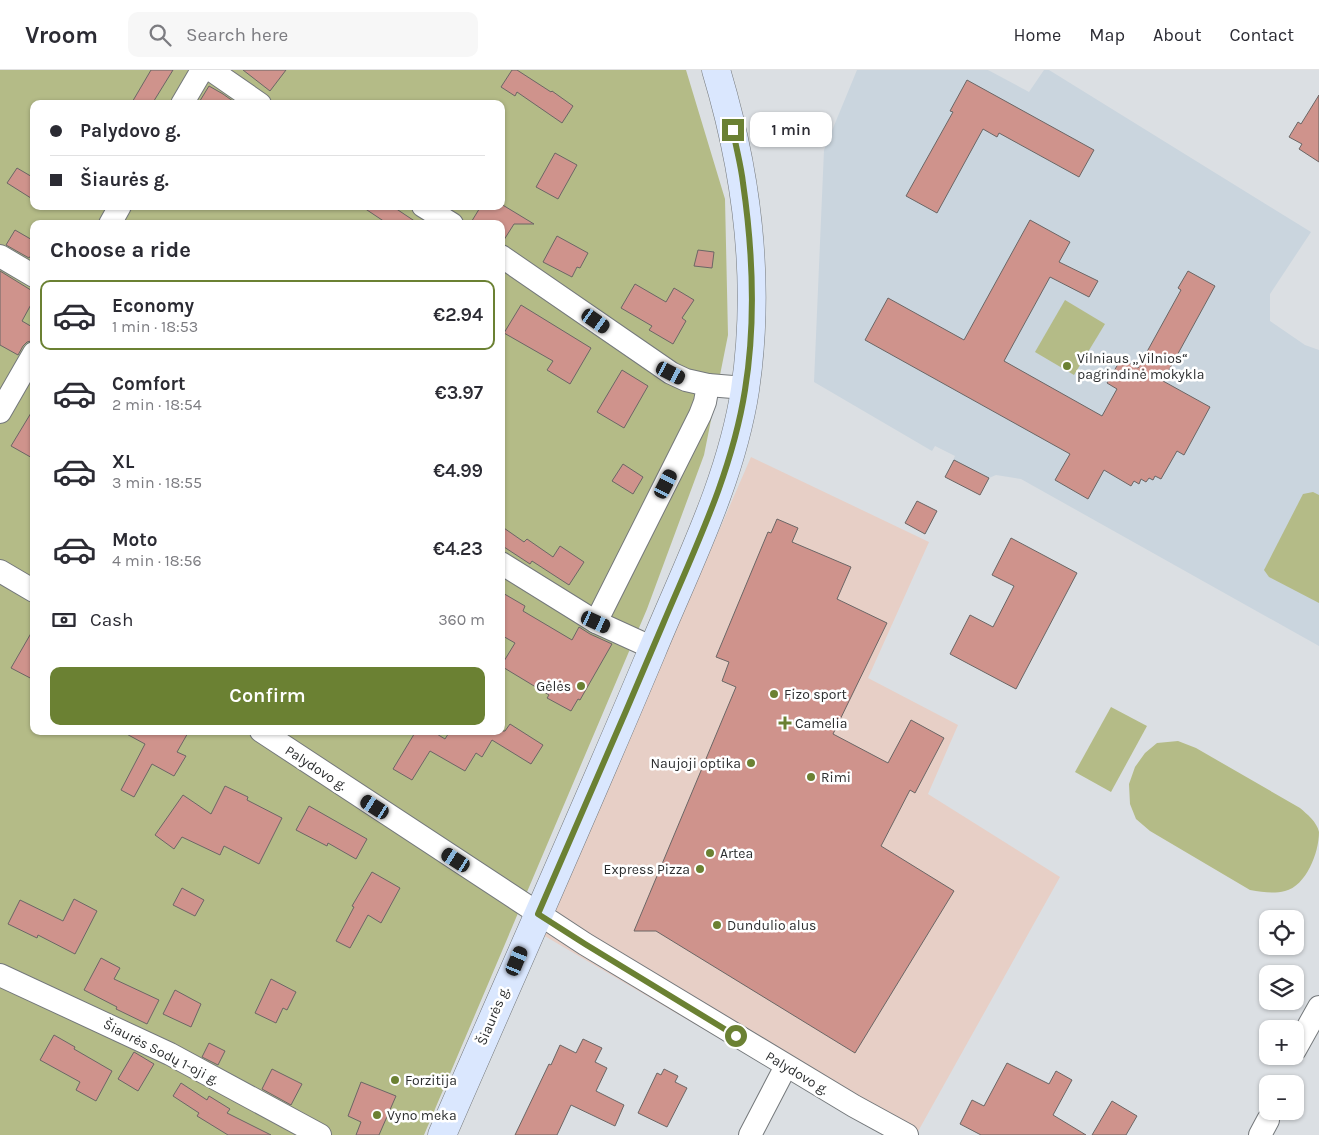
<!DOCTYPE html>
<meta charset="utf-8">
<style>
:root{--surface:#fff;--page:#f7f7f7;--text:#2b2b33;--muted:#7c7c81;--line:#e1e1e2;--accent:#6b8133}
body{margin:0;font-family:Karla,sans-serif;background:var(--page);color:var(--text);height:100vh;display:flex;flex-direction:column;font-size:19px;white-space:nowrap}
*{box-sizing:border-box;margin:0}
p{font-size:16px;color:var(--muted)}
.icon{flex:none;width:28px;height:28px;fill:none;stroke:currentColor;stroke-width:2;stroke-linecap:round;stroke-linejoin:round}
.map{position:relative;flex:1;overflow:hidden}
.drawer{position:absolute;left:30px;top:150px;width:475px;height:515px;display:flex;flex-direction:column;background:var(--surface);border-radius:10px;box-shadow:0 1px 4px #0004}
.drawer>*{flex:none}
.banner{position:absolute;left:30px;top:30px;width:475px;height:110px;border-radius:10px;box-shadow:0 1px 4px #0004;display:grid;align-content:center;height:110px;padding:0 20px;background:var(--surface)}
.controls{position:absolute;left:1259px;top:840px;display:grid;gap:10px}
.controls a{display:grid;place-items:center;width:45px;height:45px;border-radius:10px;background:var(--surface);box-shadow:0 1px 4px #0004;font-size:25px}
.end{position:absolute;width:22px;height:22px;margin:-11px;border:6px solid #6b8133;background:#fff;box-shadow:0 0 0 2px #fff}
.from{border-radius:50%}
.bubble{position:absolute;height:35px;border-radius:10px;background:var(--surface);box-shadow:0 1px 4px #0004;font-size:16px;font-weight:600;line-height:35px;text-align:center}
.car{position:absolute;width:15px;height:30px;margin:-15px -8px;border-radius:6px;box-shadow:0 0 4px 1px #0007;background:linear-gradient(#222 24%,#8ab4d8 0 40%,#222 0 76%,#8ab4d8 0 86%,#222 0)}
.banner b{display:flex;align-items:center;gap:18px;height:48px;font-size:19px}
.banner b+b{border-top:1px solid var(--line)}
.banner i{width:12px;height:12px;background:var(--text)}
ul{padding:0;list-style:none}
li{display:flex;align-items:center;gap:15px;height:70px;margin:0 10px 8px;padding:0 10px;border:2px solid transparent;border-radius:10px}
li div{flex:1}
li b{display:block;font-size:19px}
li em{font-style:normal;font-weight:600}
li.on{border-color:var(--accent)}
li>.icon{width:45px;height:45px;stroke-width:1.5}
h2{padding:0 20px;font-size:22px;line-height:60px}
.pay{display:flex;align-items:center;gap:12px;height:55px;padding:0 20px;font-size:19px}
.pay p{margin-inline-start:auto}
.action{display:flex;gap:10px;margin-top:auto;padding:10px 20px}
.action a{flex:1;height:58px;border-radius:10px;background:var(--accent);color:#fff;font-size:20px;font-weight:600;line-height:58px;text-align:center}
header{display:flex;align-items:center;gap:30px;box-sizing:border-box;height:70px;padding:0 25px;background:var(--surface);border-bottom:1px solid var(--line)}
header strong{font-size:24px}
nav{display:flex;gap:28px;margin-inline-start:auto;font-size:18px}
.search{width:350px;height:45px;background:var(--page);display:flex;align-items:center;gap:12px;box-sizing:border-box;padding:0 18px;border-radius:10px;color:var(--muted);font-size:19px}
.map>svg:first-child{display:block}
</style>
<header>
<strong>Vroom</strong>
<div class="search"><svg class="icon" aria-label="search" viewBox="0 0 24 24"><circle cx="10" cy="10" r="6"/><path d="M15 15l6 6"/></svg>Search here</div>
<nav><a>Home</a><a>Map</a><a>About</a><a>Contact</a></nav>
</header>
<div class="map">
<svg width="1319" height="1065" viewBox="0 0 1319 1065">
<rect width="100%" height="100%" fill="#dbdfe3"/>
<polygon fill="#e7cfc6" points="751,387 929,472 868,608 958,655 928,724 1060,807 916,1065 884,1065 543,865"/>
<polygon fill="#cad5de" points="857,0 988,0 1029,22 1044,0 1049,0 1311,162 1270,224 1270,251 1305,275 1319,280 1319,576 1021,409 996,405 989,408 980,425 945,407 955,386 935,376 932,381 814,312 824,80"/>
<g fill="#b4bb87" fill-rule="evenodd">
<path d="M0,0H686L725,129L728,265L704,385L647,539L424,1065H0ZM34,34H501V136H34ZM34,154H501V661H34Z"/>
<polygon points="1065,230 1105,254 1074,305 1035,282"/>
<polygon points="1313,422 1319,425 1319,533 1269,507 1264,500 1303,424"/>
<polygon points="1111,637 1147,656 1111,722 1075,702"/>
<path d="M1178,671L1196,678L1300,738C1307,744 1317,752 1319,762C1319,783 1306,816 1285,821C1273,824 1263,822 1250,820L1150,761L1136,749L1130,734L1129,714L1135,697L1145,683L1157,673Z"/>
</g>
<g fill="#cf938c" stroke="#6b6665">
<polygon points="151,0 173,0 152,34 131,34"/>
<polygon points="243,0 286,0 270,21"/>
<polygon points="512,0 517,0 551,22 552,21 573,36 562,53 517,22 515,26 501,17"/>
<polygon points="967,10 1094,80 1079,107 999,63 997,67 983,59 937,143 906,126 953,42 950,41"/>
<polygon points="209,16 223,24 237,34 198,34"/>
<polygon points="1319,25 1319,92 1299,79 1302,74 1289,67 1298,52 1301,54"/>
<polygon points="555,83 577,95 558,129 536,117"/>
<polygon points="17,98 34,108 34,130 7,113"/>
<polygon points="501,134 534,154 514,154 502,173 501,173 501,154 470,154 481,136 501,136"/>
<polygon points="361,136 392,136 419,154 388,154"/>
<polygon points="1030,150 1070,172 1059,192 1098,211 1089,227 1050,207 1004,291 1102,346 1117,319 1107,313 1121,289 1138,298 1181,220 1178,218 1188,201 1215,216 1163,311 1210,337 1184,385 1177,381 1161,409 1155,406 1153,410 1149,408 1146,412 1141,409 1139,414 1134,411 1131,416 1104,400 1088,429 1055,410 1070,384 865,270 888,228 964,270"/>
<polygon points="15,160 34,171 34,181 29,188 6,175"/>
<polygon points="557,166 588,183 580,198 577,197 572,207 543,192"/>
<polygon points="698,180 714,182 712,198 694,196"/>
<polygon points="0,201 34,222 34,229 22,251 34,258 34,266 31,271 27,272 23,276 18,285 0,275"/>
<polygon points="635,214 666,232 674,218 694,230 682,248 686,251 673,274 649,260 652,256 621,238"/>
<polygon points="521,235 591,278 570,314 547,300 553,291 504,263"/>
<polygon points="622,300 648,316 624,358 597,342"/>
<polygon points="34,338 34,389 11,376"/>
<polygon points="954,390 989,408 980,425 945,407"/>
<polygon points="623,394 643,407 633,424 612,411"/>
<polygon points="917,431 937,441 925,464 905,453"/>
<polygon points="777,449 798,458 792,472 851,497 837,529 887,553 833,664 888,693 911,650 944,668 915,723 910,720 881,776 954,821 855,983 656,861 634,861 736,617 722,611 729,592 716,587 768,462 771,463"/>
<polygon points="501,456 524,472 527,469 553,487 560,476 584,492 569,515 532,491 530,494 501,475"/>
<polygon points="1011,468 1077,503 1016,619 950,584 970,545 993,557 1014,516 992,505"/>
<polygon points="501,522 525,536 523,541 572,570 579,557 590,564 612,574 580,630 578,629 571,641 547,628 549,625 501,596 515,573 501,565"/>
<polygon points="34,558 34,610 11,598"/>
<polygon points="510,654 543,675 531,694 492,670 482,687 476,683 465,701 430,681 412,710 393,699 416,661 432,661 445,669 450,661 505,661"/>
<polygon points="121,661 189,661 177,682 186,686 174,706 152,694 134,727 121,720 145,674"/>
<polygon points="225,716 248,727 247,730 282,748 259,794 224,776 220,785 182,767 174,779 155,765 183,725 211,744"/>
<polygon points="309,736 367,769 356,789 328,773 327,776 296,760"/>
<polygon points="372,802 400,818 381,853 368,845 350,878 336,871 354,837 352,836"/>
<polygon points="182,818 204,830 195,846 173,835"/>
<polygon points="74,829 97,841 75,884 38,865 37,868 8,854 20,830 63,851"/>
<polygon points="101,888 120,898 114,909 159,930 147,954 116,939 117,937 84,920"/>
<polygon points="271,909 296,922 287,940 283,938 276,953 255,943"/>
<polygon points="175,920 201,934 191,957 163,944"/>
<polygon points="54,965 75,977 74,979 112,1001 96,1031 76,1020 80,1012 40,990"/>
<polygon points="583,969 602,978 595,992 607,998 596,1021 624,1035 615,1056 571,1035 557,1065 515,1065 549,994 551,995 560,975 576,983"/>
<polygon points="209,973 225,981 218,995 202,987"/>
<polygon points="134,982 154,994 138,1021 118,1009"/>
<polygon points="1007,993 1049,1014 1056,1001 1072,1010 1053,1045 1086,1065 981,1065 960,1054 972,1030 984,1036"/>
<polygon points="272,999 302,1014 291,1035 262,1019"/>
<polygon points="664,999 678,1006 675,1012 687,1018 667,1057 638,1043 657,1003 661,1005"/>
<polygon points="361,1012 396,1026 379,1065 356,1065 361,1052 348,1046"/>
<polygon points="181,1013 207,1030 209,1026 230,1039 227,1043 271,1065 228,1065 197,1046 199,1043 173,1026"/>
<polygon points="1112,1031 1137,1046 1126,1065 1092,1065"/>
</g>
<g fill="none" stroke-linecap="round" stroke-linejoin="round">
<defs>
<g id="minor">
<polyline points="211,0 260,34"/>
<polyline points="182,34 202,0"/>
<polyline points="423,136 452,154"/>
<polyline points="110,154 120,136"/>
<polyline points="0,186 34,206"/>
<polyline points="501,186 671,303 686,310 708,315 705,332 700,345 596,552"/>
<polyline points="708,315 745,318"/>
<polyline points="0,342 34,283"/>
<polyline points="501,493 596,552 653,578"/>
<polyline points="0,501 34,521"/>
<polyline points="261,661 585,874 854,1036 907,1065"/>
<polyline points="0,905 170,984 320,1065"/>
<polyline points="1295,980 1319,937"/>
<polyline points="750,1065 786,996"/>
<polyline points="1260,1065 1268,1050"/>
</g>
<path id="secondary" d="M442,1065C512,904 584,743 652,581C687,496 731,411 745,320C761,212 747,103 716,0"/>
</defs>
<use href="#minor" stroke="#74787b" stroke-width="24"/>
<use href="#secondary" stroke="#74787b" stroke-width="29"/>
<use href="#minor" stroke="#fff" stroke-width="22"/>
<use href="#secondary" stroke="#dae7fe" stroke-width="28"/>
</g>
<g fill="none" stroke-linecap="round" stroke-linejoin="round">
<path stroke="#6b8133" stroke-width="6" d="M733,60C736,78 741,95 743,113C753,182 756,252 745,320C732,403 695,478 663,554C622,651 580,748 538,844L585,874L736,966"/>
</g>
<g fill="#6b8133" stroke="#fff" stroke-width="2">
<circle cx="1067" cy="296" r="5"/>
<circle cx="581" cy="616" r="5"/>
<circle cx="774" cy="624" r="5"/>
<path d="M782.5 645.5h5v5h5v5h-5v5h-5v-5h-5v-5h5z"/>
<circle cx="751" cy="693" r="5"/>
<circle cx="811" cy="707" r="5"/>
<circle cx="710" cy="783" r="5"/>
<circle cx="700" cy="799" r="5"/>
<circle cx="717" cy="855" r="5"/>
<circle cx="395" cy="1010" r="5"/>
<circle cx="377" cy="1045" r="5"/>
</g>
<g text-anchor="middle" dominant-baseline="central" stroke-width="5" stroke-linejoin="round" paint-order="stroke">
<g font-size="14" fill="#2d2f30" stroke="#fff" text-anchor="start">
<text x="1077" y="288">Vilniaus „Vilnios“<tspan x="1077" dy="16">pagrindinė mokykla</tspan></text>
<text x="571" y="616" text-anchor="end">Gėlės</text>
<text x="784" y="624">Fizo sport</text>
<text x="795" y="653">Camelia</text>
<text x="741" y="693" text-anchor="end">Naujoji optika</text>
<text x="821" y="707">Rimi</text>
<text x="720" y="783">Artea</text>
<text x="690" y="799" text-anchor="end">Express Pizza</text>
<text x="727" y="855">Dundulio alus</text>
<text x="405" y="1010">Forzitija</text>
<text x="387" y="1045">Vyno meka</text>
</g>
<g font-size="14" fill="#2d2f30" stroke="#fff">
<text transform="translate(316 698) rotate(33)">Palydovo g.</text>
<text transform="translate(493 946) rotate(-67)">Šiaurės g.</text>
<text transform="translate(161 982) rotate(27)">Šiaurės Sodų 1-oji g.</text>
<text transform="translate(797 1003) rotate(31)">Palydovo g.</text>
</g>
</g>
</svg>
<div class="controls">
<a><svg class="icon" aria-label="locate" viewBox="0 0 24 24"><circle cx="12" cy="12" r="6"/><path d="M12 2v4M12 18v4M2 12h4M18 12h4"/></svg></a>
<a><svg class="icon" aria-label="layers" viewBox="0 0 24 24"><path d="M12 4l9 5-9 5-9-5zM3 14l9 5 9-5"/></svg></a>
<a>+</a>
<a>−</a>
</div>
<i class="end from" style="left:736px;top:966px"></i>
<i class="end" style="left:733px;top:60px"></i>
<div class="bubble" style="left:750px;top:42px;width:82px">1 min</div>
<i class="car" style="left:596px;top:251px;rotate:125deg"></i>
<i class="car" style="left:671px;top:303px;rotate:117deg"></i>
<i class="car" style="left:666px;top:414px;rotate:27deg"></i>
<i class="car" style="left:596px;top:552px;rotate:115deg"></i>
<i class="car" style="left:375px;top:737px;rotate:303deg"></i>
<i class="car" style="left:456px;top:790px;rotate:303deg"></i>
<i class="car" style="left:517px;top:891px;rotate:23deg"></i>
<div class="banner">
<b><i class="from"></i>Palydovo g.</b>
<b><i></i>Šiaurės g.</b>
</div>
<section class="drawer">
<h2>Choose a ride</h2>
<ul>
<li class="on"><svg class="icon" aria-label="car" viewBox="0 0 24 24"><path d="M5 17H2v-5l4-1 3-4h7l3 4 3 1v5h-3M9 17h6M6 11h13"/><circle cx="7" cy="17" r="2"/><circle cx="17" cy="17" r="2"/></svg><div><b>Economy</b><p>1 min · 18:53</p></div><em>€2.94</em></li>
<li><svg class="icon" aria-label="car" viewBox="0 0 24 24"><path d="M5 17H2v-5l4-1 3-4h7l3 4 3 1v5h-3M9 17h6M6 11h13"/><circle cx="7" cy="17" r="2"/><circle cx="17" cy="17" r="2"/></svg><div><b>Comfort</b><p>2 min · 18:54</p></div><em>€3.97</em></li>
<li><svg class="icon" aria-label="car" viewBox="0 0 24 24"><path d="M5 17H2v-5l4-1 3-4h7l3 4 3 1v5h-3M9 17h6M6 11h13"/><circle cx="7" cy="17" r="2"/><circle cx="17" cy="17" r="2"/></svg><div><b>XL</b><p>3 min · 18:55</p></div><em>€4.99</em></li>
<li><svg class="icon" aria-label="car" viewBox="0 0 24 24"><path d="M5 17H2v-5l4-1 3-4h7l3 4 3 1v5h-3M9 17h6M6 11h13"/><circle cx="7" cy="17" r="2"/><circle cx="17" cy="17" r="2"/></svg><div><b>Moto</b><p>4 min · 18:56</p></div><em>€4.23</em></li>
</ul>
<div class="pay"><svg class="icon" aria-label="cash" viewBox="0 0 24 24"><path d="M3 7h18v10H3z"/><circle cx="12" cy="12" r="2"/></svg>Cash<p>360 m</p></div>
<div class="action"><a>Confirm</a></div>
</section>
</div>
